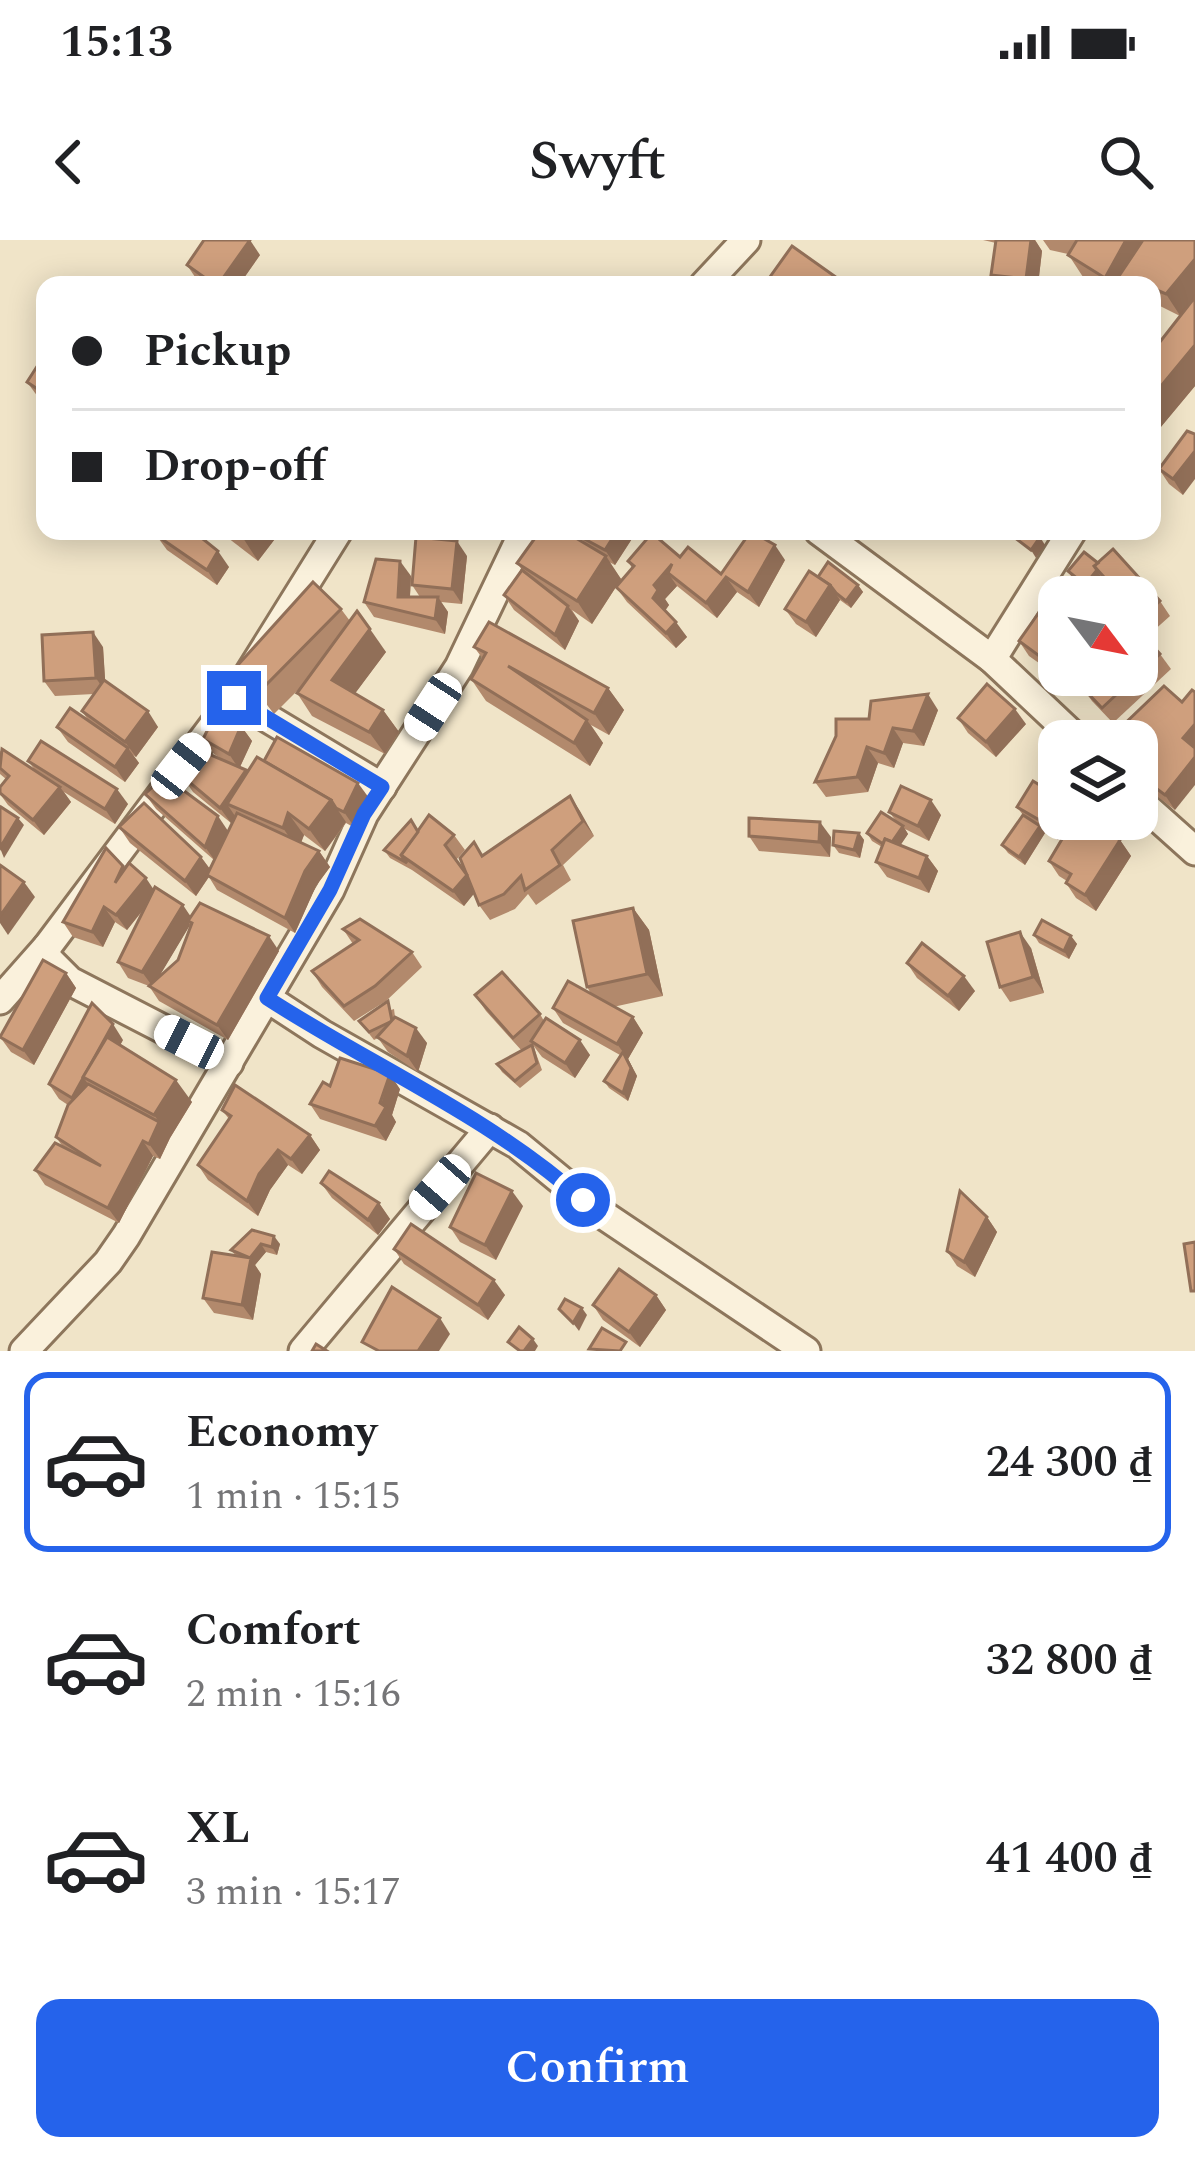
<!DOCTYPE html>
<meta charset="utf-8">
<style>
:root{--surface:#fff;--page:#f6f6f6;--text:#202124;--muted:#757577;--line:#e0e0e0;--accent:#2563eb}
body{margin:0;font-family:Spectral,serif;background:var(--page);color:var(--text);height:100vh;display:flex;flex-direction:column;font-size:45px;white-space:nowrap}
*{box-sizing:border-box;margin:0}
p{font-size:39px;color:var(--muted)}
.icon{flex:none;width:66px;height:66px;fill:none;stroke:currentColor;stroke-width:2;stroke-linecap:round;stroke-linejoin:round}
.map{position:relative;height:1111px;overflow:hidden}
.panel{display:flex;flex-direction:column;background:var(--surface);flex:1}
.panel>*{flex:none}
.hud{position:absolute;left:36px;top:36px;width:1125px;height:264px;border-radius:24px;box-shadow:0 6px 30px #0003;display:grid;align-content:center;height:264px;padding:0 36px;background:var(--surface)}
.needle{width:78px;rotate:122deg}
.controls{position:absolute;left:1038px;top:336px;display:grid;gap:24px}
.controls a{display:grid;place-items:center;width:120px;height:120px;border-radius:24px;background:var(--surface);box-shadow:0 6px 30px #0003;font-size:60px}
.end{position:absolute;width:54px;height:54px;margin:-27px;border:15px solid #2563eb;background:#fff;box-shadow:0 0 0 6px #fff}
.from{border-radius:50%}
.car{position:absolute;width:36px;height:72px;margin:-36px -18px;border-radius:15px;box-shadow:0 0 9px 3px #0007;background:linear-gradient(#fff 24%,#345 0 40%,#fff 0 76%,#345 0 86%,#fff 0)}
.hud b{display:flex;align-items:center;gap:42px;height:114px;font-size:45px}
.hud b+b{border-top:3px solid var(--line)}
.hud i{width:30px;height:30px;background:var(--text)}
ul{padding:21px 0 0;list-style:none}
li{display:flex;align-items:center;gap:36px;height:180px;margin:0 24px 18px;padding:0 12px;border:6px solid transparent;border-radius:24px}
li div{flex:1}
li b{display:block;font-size:45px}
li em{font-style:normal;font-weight:600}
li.current{border-color:var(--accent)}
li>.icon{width:108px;height:108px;stroke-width:1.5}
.action{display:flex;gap:24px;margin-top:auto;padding:24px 36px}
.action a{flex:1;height:138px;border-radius:24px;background:var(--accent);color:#fff;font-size:48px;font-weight:600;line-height:138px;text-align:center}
.status{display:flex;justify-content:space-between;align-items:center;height:84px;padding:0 60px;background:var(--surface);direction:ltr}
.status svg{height:33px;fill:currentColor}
header{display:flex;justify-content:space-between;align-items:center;height:156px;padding:0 36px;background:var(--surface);font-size:54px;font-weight:600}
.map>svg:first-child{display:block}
</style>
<div class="status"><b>15:13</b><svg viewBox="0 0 49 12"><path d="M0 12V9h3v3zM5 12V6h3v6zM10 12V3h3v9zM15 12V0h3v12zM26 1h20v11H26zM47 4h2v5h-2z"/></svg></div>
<header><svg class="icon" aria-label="back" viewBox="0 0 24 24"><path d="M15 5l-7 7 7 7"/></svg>Swyft<svg class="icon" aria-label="search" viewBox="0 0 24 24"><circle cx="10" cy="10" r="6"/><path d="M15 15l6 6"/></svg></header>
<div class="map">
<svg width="1195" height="1111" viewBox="0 0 1195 1111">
<rect width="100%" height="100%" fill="#f0e4c8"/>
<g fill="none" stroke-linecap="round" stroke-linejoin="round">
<defs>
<g id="minor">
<polyline points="704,45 746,0"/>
<polyline points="819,291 992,419 1079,501"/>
<polyline points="992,419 1072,291"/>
<polyline points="234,458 382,547"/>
<polyline points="1137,559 1195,611"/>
<polyline points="267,758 322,794 518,905 602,974 806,1111"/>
<polyline points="0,760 47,707"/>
<polyline points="229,823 70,741 47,718 47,707 234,458 338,291"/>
<polyline points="24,1111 108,1022 126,996 330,650 364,574 459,427 524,291"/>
<polyline points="303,1111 490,888"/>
</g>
</defs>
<use href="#minor" stroke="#8d765c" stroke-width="33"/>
<use href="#minor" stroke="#faf1dc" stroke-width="27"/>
</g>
<g fill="#b2896c" fill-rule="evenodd">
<polygon points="983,0 1035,0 1042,11 1038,45 998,45 991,35 996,3"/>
<polygon points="1043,0 1195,0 1195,146 1155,194 1152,193 1152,112 1180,76 1156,64 1152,69 1152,45 1096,45 1083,37 1068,14 1050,10"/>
<polygon points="260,15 239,45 204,45 197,40 187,25"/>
<polygon points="45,114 45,162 38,157 27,142"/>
<polygon points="1187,191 1183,255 1169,244 1159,229"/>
<polygon points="219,291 281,291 258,321"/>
<polygon points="540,291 582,291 577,299 585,304 579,296 582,291 637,291 615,325 609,322 621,339 616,346 632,328 628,321 680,317 721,334 785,320 759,367 737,352 717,378 677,346 665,359 669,365 665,371 687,397 676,408 627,362 616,347 592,384 572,370 579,381 565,410 514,370 504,355 522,330 517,323"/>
<polygon points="156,295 229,327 217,345 167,310"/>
<polygon points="467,316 462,364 441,362 448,372 445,394 374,377 364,362 411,336 410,357 420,357 412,345"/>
<polygon points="1098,323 1160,361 1170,376 1151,393 1137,378 1137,357 1119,357 1102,338 1090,353 1073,339 1068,331"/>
<polygon points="818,337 858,345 863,352 851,368 840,360 816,397 796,384 785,369"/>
<polygon points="341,369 350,381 386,412 355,453 383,470 399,492 385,514 312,476 297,453 300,448 274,474 237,426"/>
<polygon points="1040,371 1053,433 1029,416 1019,401"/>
<polygon points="103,407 105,441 158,487 136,517 133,515 139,523 125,542 68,502 57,487 88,480 82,471 94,454 55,456 44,441"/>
<polygon points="474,407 608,448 624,470 609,495 591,485 603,503 590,526 486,461 471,439 483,419"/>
<polygon points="1160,414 1171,429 1113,483 1092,461 1081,446"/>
<polygon points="1164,446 1175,570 1137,541 1137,501 1122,501 1116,492"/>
<polygon points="938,470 924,506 903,503 894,528 878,523 868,552 826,557 815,542 869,479"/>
<polygon points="958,478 1026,484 996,517 968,493"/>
<polygon points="241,486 252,501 240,527 247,532 264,521 369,558 355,588 346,583 325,611 304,595 301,603 319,611 330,627 316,646 295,693 217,650 209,637 196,656 130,603 119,587 201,617 210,629 214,620 156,569 145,554 228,591 235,576 231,583 193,552 182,536 225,521 214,514 203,499"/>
<polygon points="0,511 35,530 28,521 128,564 115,584 64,552 71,562 44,595 8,565 0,554 0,547 6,539 0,534"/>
<polygon points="570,556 594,596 563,625 571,640 536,665 528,654 515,669 490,680 479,665 474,653 464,666 412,630 390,618 384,610 418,591 454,595 465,610 456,620 467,635 484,615"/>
<polygon points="1017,567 1059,579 1070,579 1058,600 1044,592 1045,593 1025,625 1008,613 1002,605 1023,575"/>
<polygon points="889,572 941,575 929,601 905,589 908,594 900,605 927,616 938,631 929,653 887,637 876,622 882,607 872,601 867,593 897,582"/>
<polygon points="1074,579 1119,579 1123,585 1115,597 1120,600 1131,616 1096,671 1076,658 1066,643 1067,641 1059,636 1049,621"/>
<polygon points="859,593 864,600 860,618 839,613 833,605"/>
<polygon points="749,596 831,597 830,617 759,611"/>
<path d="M125,629L191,676L279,711L228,800L159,761L149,746L128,738L118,722L144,669L127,690L115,682L103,707L73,697L63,682ZM190,685L178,720L159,736Z"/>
<polygon points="633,668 649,690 663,756 613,767 633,777 643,793 628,819 637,836 628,861 609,848 604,841 620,815 563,783 553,768 592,755 587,747"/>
<polygon points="343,689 412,712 422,727 386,761 354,781 322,747 312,731 353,704"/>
<polygon points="1034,695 1071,696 1077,704 1069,719 1039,703"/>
<polygon points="1031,708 1044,753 1010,762 1000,747"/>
<polygon points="907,723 975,751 959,771 917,738"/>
<polygon points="66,733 76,748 34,825 11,812 0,797"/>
<polygon points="475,755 540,774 544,781 590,815 575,838 542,817 533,805 542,830 520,848 502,832 497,824 522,811 486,771"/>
<polygon points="394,769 395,777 427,803 418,832 388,812 378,798 374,800 359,781"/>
<polygon points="123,800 120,805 192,862 170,898 160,919 153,916 119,983 45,945 35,930 63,907 56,897 68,865 59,859 49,844"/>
<polygon points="330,846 400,849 392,875 396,882 386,901 320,879 310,864"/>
<polygon points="222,870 310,895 320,910 302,934 288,925 270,950 258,976 208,940 198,925 229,879"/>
<polygon points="321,943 379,963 390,979 378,995 332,958"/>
<polygon points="523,966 496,1020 460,1002 450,987"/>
<polygon points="987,977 997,992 975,1037 957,1026 947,1011"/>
<polygon points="252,990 280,1004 277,1015 266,1012 255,1025 261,1034 253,1080 214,1073 203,1058 236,1016 231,1010"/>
<polygon points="394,1009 505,1055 488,1080 404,1024"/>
<polygon points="656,1055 666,1070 640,1107 603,1080 593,1065"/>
</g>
<g fill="#916f58">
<polygon points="250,0 260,15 239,45 218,45"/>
<polygon points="1031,0 1035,0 1042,11 1038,45 1030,45 1026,39"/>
<polygon points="1126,0 1154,0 1129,45 1110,45 1105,38"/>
<polygon points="1195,19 1195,60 1181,77 1166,54"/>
<polygon points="1195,105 1195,146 1155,194 1152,191 1152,157"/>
<polygon points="1195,211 1195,239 1183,255 1173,239"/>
<polygon points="248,291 281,291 258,321 243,298"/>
<polygon points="617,291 637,291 615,325 605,310"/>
<polygon points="1040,297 1045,305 1036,318 1031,310"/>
<polygon points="457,301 467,316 462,364 452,349"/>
<polygon points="775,305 785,320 759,367 748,352"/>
<polygon points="218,311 229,327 217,345 207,330"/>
<polygon points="606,316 621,339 592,384 577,361"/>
<polygon points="400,321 411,336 409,372 398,357"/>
<polygon points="672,324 668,333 677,346 665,359 669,365 663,373 653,358 654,345"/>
<polygon points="1097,331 1102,338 1090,353 1085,345"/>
<polygon points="726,337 737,352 717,378 706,363"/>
<polygon points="830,345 840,360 816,397 806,382"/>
<polygon points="858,345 863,352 851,368 846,361"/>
<polygon points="438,357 448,372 445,394 435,379"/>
<polygon points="568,366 579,381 565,410 555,395"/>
<polygon points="676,382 687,397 676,408 666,393"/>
<polygon points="370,389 386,412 348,463 332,440"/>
<polygon points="93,392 103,407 106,453 96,438"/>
<polygon points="1059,394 1059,424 1053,433 1042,418"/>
<polygon points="608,448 624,470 609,495 594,473"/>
<polygon points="928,454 938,470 924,506 913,491"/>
<polygon points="1015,469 1026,484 996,517 986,502"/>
<polygon points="383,470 399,492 385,514 369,492"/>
<polygon points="148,471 158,487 136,517 125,502"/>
<polygon points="587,480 603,503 590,526 574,503"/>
<polygon points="1195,484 1195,511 1183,498"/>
<polygon points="241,486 252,501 239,529 229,514"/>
<polygon points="893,488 903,503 894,528 884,513"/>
<polygon points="867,507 878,523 868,552 857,537"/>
<polygon points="128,508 139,523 125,542 115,527"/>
<polygon points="1195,517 1195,545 1175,570 1165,555"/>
<polygon points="246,530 256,545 227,564 235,576 231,583 220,568"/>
<polygon points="358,543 369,558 355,588 344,572"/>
<polygon points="60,547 71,562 44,595 33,580"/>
<polygon points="117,549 128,564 115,584 105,569"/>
<polygon points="570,556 580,571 594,596 583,581"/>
<polygon points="331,560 346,582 325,611 309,589"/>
<polygon points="931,560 941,575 929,601 918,586"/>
<polygon points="1059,565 1059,579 1070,579 1058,600 1048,585"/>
<polygon points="288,573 304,595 298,610 283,588"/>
<polygon points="218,576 228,591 216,622 205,607"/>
<polygon points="18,578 24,585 4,618 0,608"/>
<polygon points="1107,579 1119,579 1123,585 1112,603 1101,588"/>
<polygon points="820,582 831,597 830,617 819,602"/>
<polygon points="903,586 908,594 894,615 888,607"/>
<polygon points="1040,586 1045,593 1025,625 1019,617"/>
<polygon points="859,593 864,600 860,618 854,610"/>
<polygon points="1120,600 1131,616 1096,671 1085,655"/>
<polygon points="319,611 330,627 316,646 295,693 285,678 305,631"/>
<polygon points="927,616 938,631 929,653 919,638"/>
<polygon points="201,617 212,632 196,656 185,641"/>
<polygon points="467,635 477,650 464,666 453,651"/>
<polygon points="146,638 156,653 127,690 116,675"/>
<polygon points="24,642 35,657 8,695 0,683 0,676"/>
<polygon points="183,665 193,680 188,681 190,685 153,747 142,732"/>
<polygon points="104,667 115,682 103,707 92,692"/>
<polygon points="633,668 649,690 663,756 647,734"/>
<polygon points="1020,692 1031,708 1044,753 1033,737"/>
<polygon points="269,696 279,711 228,800 217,785"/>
<polygon points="1071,696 1077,704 1069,719 1064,711"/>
<polygon points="66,733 76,748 34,825 23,810"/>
<polygon points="964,736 975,751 959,771 948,756"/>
<polygon points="633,777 643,793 628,819 637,836 628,861 623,853 623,812 617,804"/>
<polygon points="113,784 123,800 98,845 83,837"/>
<polygon points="416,788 427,803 418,832 407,816"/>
<polygon points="580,800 590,815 575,838 565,823"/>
<polygon points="390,834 400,849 392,875 396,882 386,901 375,886"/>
<polygon points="83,837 94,852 82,874 72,858"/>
<polygon points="176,840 192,862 170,898 160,919 149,904 159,882 154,875"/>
<polygon points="310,895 320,910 302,934 291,919"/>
<polygon points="143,901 153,916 119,983 108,968"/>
<polygon points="278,910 288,925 270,950 258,976 247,961 259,934"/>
<polygon points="512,951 523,966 496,1020 485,1005"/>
<polygon points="379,963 390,979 378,995 368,980"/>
<polygon points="987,977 997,992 975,1037 964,1022"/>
<polygon points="274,996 280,1004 277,1015 272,1007"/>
<polygon points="261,1004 266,1012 255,1025 261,1034 253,1080 242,1065 250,1018"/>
<polygon points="494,1040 505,1055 488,1080 478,1065"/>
<polygon points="656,1055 666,1070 640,1107 629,1092"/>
<polygon points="582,1068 587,1075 579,1091 573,1083"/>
<polygon points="440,1078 450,1094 439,1111 418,1111"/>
<polygon points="533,1099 538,1106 535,1111 524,1111"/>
</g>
<g fill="#cf9f7d" stroke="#916f58" stroke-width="3">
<polygon points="204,0 250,0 218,45 215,45 187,25"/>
<polygon points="996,0 1031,0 1026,39 991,35"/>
<polygon points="1077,0 1126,0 1105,38 1068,15"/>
<polygon points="1143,0 1195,0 1195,19 1166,54 1152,48 1152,45 1140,42 1138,45 1113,45"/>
<polygon points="792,6 847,45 773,45 767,41"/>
<polygon points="1195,57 1195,105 1152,157 1152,112"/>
<polygon points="45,114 45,154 27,142"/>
<polygon points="1187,191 1195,194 1195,211 1173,239 1159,229"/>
<polygon points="160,291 193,291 218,311 207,330 156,295"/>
<polygon points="233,291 248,291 243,298"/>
<polygon points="540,291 564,291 606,316 577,361 517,323"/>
<polygon points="582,291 617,291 605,310 579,296"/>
<polygon points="751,291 775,305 748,352 726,337 706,363 668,333 672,324 654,345 658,350 653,358 676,382 666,393 616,347 634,326 628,321 652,293 680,317 688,307 721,334"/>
<polygon points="1020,291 1031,291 1040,297 1031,310 1015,298"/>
<polygon points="416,297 457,301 452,349 412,345"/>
<polygon points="1113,309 1160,361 1141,378 1137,374 1137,357 1122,357 1094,326"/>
<polygon points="1084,312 1098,323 1094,326 1097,330 1085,345 1068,331"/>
<polygon points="376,319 400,321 398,357 438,357 435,379 364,362"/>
<polygon points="828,322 858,345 846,361 836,353 830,345 818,337"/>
<polygon points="522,330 568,366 555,395 504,355"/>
<polygon points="809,331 830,345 806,382 785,369"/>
<polygon points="313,342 341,369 259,452 237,426"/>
<polygon points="1060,344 1073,357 1059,357 1059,380 1042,363"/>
<polygon points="357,371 370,389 332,440 383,470 369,492 297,453"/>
<polygon points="1040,371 1059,385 1059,394 1042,418 1019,401"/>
<polygon points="489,382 608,448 594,473 508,426 587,480 574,503 471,439 486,413 474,407"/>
<polygon points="93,392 96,438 44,441 42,395"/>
<polygon points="1140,392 1160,414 1102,468 1081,446 1094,435 1137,435 1137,394"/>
<polygon points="104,440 148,471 125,502 82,471"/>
<polygon points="987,444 1015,469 986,502 958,478"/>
<polygon points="1164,446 1182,462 1192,450 1195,452 1195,484 1183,498 1195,508 1195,517 1165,555 1137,534 1137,513 1150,498 1137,509 1137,501 1125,501 1116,492"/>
<polygon points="928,454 913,491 893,488 884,513 867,507 857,537 815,542 836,496 836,479 869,479 871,461"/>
<polygon points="70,468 128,508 115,527 57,487"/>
<polygon points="218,469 241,486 229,514 203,499"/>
<polygon points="277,497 358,543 344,572 336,568 331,560 264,521"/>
<polygon points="41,501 117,549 105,569 28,521"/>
<polygon points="2,509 60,547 33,580 0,553 0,547 9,536 0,528"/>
<polygon points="197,509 246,530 220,568 182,536"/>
<polygon points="257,517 331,560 309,589 288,573 283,588 227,564"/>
<polygon points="164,536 218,576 205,607 145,554"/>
<polygon points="1033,541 1059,557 1059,565 1048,585 1017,567"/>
<polygon points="901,546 931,560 918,586 889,572"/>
<polygon points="570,556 583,581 552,610 560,625 525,650 521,636 504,654 479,665 460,618 474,602 482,616"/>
<polygon points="144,563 201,617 185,641 119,587"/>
<polygon points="1,567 18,578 0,608 0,569"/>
<polygon points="881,572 903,586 892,602 885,599 883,604 867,593"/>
<polygon points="237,573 319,611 305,631 285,678 207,635"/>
<polygon points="429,575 454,595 445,605 467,635 453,651 401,615"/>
<polygon points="1023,575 1040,586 1019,617 1002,605"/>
<polygon points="749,578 820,582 819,602 749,596"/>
<polygon points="1074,579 1107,579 1101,588 1120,600 1085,655 1066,643 1071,634 1049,621"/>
<polygon points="411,580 418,592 401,615 407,623 384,610"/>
<polygon points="834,591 859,593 854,610 833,605"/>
<polygon points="885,599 927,616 919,638 876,622"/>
<polygon points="106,608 123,626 115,643 129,623 146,638 116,675 104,667 92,692 63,682"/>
<polygon points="0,625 24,642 0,676"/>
<polygon points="155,647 183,665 142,732 118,722"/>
<polygon points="200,663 269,696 217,785 149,746 178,720 192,683 188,681"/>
<polygon points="633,668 647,734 587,747 573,681"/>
<polygon points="360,679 412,712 375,746 344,766 312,731 359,700 343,689"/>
<polygon points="1042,680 1071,696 1064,711 1034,695"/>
<polygon points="1020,692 1033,737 1000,747 987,702"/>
<polygon points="922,703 964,736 948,756 907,723"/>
<polygon points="43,720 66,733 23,810 0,797"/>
<polygon points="502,732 540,774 513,798 475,755"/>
<polygon points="568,741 633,777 617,804 553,768"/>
<polygon points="388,761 392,781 369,792 359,781"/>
<polygon points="92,763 113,784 72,858 49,844"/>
<polygon points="395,777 416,788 407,816 377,797"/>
<polygon points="546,778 580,800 565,823 531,801"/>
<polygon points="107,797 176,840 154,875 83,837"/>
<polygon points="532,805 537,823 515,841 497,824"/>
<polygon points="623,812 631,828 623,853 604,841"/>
<polygon points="340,818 390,834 380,863 386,867 375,886 310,864 323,842 330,846"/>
<polygon points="88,844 159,882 149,904 143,901 108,968 35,930 55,903 101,926 56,897 68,865"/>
<polygon points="235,845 310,895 291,919 278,910 259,934 247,961 198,925 231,876 222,870"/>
<polygon points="329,931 379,963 368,980 321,943"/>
<polygon points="476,933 512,951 485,1005 450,987"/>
<polygon points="960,951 987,977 964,1022 947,1011"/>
<polygon points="411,984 494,1040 478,1065 394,1009"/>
<polygon points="252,990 274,996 272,1007 261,1004 250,1018 231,1010"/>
<polygon points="1195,1002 1195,1051 1191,1051 1184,1004"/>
<polygon points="212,1012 251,1018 242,1065 203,1058"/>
<polygon points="619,1029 656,1055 629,1092 593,1065"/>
<polygon points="392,1047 440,1078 418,1111 379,1111 362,1102"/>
<polygon points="565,1059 582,1068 573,1083 559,1069"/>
<polygon points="519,1087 533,1099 524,1111 520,1111 508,1102"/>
<polygon points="602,1088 626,1102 620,1111 589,1109"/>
<polygon points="316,1104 327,1111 312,1111"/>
</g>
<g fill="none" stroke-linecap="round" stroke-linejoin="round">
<path stroke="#2563eb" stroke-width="15" d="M234,458L382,547L364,574L330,650L267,758C372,826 489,876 583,960"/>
</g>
</svg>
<div class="controls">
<a><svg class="needle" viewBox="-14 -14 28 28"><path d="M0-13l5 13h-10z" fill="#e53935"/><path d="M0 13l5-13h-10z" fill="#757577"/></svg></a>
<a><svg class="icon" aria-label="layers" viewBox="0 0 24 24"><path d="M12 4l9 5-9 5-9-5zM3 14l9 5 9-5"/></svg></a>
</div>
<i class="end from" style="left:583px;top:960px"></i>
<i class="end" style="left:234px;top:458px"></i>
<i class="car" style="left:433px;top:467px;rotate:213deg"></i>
<i class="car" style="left:181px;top:526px;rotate:38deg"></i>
<i class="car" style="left:189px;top:802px;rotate:297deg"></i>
<i class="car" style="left:440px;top:947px;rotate:221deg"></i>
<div class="hud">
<b><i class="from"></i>Pickup</b>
<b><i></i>Drop-off</b>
</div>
</div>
<section class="panel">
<ul>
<li class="current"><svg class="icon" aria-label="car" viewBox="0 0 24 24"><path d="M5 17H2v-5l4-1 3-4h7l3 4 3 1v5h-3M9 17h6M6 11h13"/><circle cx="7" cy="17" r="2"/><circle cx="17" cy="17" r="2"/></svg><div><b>Economy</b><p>1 min · 15:15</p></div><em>24 300 ₫</em></li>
<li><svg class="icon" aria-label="car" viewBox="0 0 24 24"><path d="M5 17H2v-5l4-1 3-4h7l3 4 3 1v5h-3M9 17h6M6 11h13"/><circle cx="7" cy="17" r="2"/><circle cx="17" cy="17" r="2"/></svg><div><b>Comfort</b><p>2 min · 15:16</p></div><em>32 800 ₫</em></li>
<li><svg class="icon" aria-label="car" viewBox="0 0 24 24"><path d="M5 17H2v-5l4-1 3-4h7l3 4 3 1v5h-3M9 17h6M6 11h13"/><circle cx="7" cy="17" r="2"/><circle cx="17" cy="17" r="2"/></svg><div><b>XL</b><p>3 min · 15:17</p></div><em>41 400 ₫</em></li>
</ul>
<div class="action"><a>Confirm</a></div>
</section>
